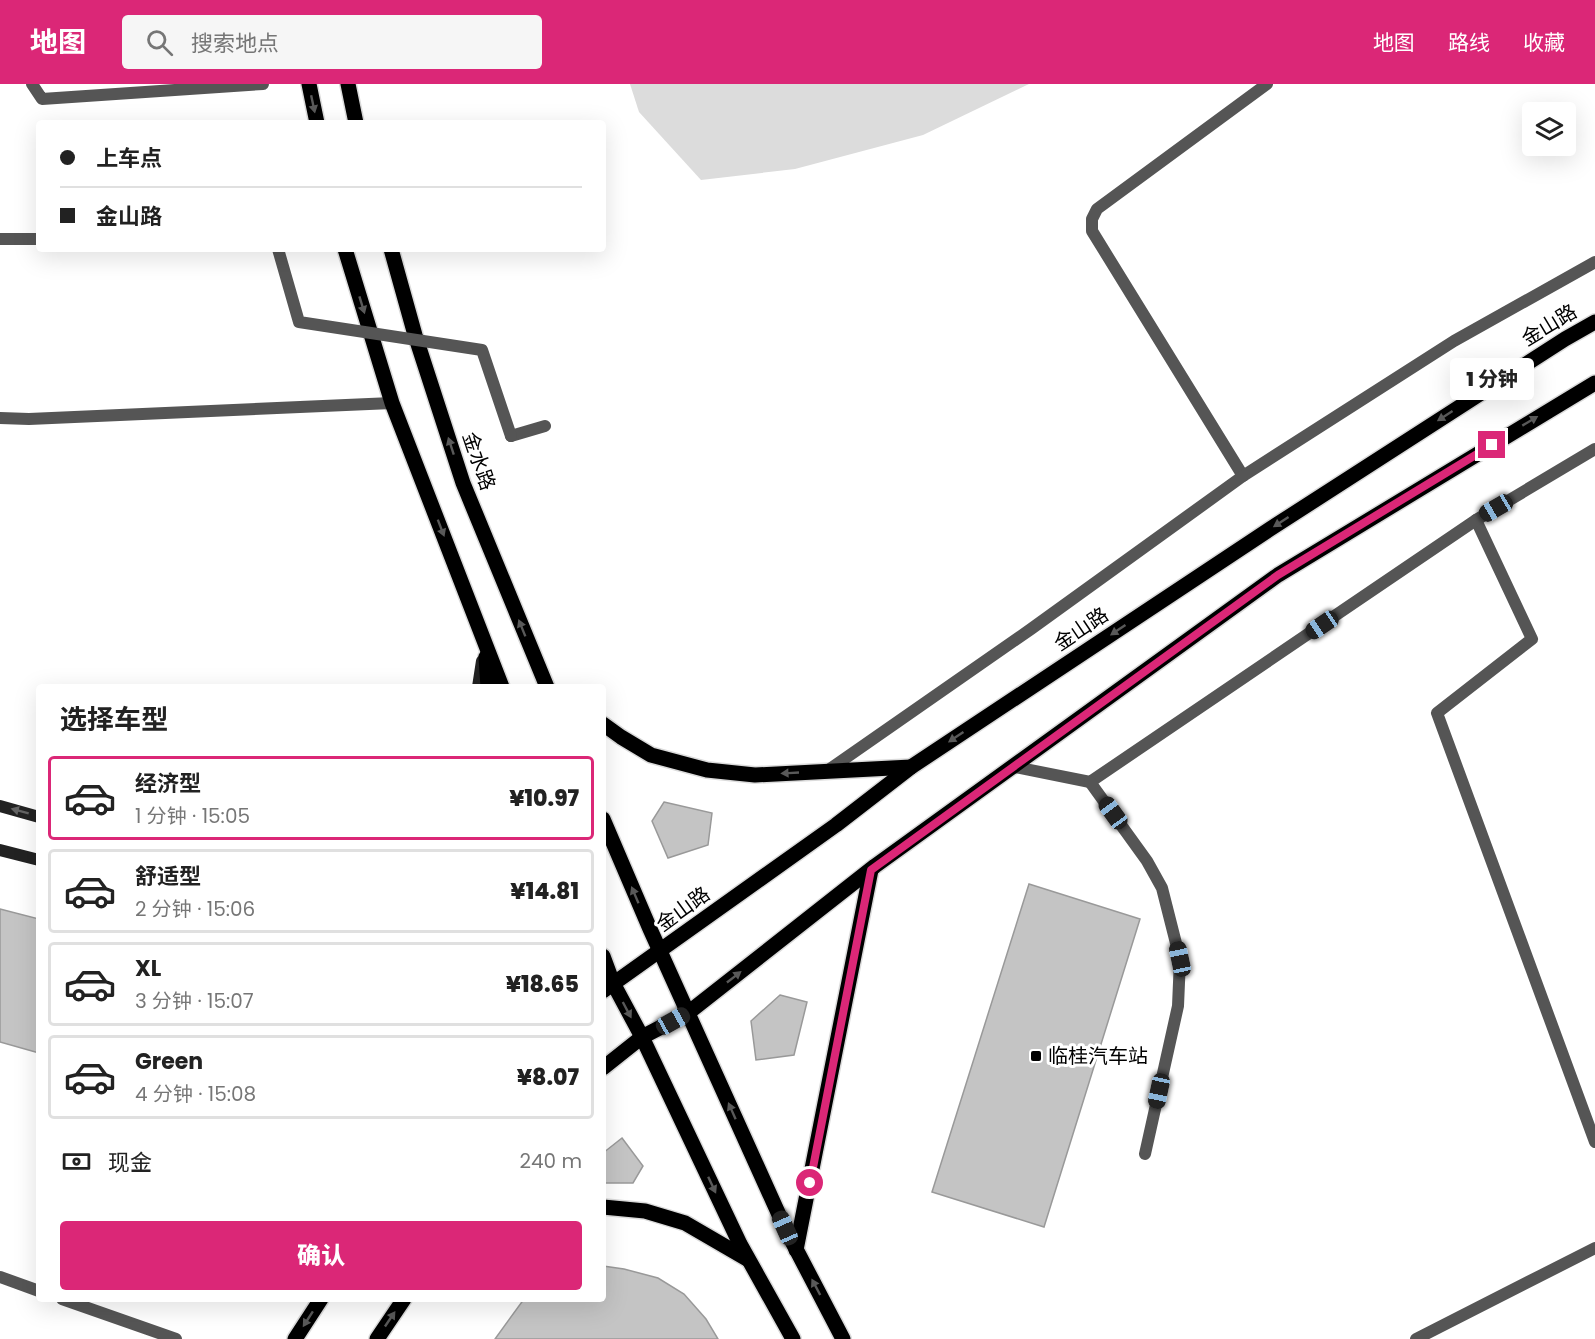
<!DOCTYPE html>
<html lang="zh">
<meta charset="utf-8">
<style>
:root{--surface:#fff;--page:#f6f6f6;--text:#222;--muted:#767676;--line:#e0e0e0;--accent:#db2777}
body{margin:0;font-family:Poppins,"Noto Sans SC",sans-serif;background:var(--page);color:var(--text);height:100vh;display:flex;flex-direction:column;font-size:22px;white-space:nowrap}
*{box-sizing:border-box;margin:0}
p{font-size:20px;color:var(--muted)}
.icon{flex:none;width:33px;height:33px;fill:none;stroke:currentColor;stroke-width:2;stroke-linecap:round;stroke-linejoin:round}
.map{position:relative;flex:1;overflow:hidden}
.sheet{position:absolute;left:36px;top:600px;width:570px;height:618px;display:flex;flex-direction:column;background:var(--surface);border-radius:6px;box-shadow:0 6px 24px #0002}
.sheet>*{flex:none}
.hud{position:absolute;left:36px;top:36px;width:570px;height:132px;border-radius:6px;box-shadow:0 6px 24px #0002;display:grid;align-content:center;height:132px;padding:0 24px;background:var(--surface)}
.tools{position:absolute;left:1522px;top:18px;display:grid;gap:12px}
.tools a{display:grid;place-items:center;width:54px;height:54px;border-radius:6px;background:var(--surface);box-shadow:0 6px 24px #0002;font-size:30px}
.end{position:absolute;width:27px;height:27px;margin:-14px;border:8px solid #db2777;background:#fff;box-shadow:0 0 0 3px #fff}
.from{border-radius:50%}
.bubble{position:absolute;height:42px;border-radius:6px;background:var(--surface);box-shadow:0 6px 24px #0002;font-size:20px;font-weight:800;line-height:42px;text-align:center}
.car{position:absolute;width:18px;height:36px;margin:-18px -9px;border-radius:8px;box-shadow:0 0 4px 2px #0007;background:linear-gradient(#222 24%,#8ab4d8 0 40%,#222 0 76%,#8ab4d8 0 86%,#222 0)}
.hud b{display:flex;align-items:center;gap:21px;height:57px;font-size:22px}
.hud b+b{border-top:2px solid var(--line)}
.hud i{width:15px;height:15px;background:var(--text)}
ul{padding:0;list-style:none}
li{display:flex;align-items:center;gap:18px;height:84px;margin:0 12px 9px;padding:0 12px;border:3px solid var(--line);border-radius:6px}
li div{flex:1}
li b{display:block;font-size:22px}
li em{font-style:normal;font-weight:800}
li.active{border-color:var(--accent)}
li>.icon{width:54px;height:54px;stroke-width:1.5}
h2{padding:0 24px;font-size:27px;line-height:72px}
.pay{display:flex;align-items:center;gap:15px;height:66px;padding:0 24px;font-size:22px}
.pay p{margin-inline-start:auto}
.button{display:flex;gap:12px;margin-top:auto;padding:12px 24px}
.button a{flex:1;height:69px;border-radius:6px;background:var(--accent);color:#fff;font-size:24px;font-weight:800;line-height:69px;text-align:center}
header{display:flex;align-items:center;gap:36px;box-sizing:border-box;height:84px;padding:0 30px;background:var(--accent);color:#fff}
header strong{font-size:28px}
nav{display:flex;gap:33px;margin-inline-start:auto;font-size:21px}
.search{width:420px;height:54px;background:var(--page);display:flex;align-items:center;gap:15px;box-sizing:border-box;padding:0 21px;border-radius:6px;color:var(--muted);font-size:22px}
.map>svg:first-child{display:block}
</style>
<header>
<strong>地图</strong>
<div class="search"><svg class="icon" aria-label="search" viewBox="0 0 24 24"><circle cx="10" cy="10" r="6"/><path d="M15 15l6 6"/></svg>搜索地点</div>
<nav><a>地图</a><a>路线</a><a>收藏</a></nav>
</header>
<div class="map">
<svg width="1595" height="1255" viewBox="0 0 1595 1255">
<rect width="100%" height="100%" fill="#fff"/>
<polygon fill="#dcdcdc" points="630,0 1029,0 923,51 795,85 701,96 639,28"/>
<g fill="#c4c4c4" stroke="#999" stroke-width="1.5">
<polygon points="664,718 712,729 708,761 668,774 652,737"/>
<polygon points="1029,800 1140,835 1044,1143 932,1108"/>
<polygon points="0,825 39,835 39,969 0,958"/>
<polygon points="780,911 807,918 794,971 756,976 751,937"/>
<polygon points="622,1054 643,1082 633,1099 603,1099 603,1069"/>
<polygon points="603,1182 624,1185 658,1194 684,1210 706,1235 718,1255 495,1255 524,1215 603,1215"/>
</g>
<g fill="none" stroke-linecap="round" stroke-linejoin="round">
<defs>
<g id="primary">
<polyline points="309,0 317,39"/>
<polyline points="348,0 356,39"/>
<polyline points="345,165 392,319 502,603"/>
<polyline points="391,165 415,251 463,399 547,603"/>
<polyline points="486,573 488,603"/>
<polyline points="603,640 621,653 651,671 707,686 755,691 911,683"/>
<polyline points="603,735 650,845 785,1144 843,1255"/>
<polyline points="603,872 613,899 642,953 740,1160 793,1255"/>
<polyline points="603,907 836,741 911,683 1270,445 1565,255 1595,238"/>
<polyline points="603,984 642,953 688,929 875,782 1278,491 1595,299"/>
<polyline points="603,1123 645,1127 685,1139 747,1175"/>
<polyline points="796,1166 871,786"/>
<polyline points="295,1255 321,1215"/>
<polyline points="377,1255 404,1215"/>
</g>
</defs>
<use href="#primary" stroke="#dbdbdb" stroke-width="18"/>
<g stroke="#555" stroke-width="12">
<polyline points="32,0 42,15 263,0"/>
<polyline points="0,155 39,155"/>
<polyline points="0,334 29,335 392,319"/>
<polyline points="511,352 545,342"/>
<polyline points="1595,365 1476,436 1532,555 1437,629 1595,1058"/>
<polyline points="1243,392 1092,147 1092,135 1097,125 1267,0"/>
<polyline points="1015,683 1090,698 1476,436"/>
<polyline points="827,687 1031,545 1243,392 1454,257 1595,178"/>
<polyline points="1090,698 1147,777 1162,804 1180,875 1178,922 1145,1070"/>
<polyline points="0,1193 39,1207"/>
<polyline points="62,1215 176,1255"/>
<polyline points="1416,1255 1595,1164"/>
</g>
<g stroke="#222" stroke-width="12">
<polyline points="478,603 482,577"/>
<polyline points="0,722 39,733"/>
<polyline points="0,766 39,776"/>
</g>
<use href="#primary" stroke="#000" stroke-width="15"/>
<polyline stroke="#555" stroke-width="12" points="278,165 299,238 482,266 511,352"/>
</g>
<defs><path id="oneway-solid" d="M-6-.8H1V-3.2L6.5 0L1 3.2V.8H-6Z" transform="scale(1.5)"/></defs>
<g fill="#595959">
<use href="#oneway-solid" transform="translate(313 20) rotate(78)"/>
<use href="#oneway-solid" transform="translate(362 221) rotate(73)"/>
<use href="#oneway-solid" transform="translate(1445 332) rotate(147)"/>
<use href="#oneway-solid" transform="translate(1530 337) rotate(-31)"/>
<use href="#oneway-solid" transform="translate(451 362) rotate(-108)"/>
<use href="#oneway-solid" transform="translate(1281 438) rotate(147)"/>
<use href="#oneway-solid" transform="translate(441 444) rotate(69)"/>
<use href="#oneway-solid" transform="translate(522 544) rotate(-112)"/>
<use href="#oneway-solid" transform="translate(1118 546) rotate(146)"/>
<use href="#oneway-solid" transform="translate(956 653) rotate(146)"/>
<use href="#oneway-solid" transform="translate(790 689) rotate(177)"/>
<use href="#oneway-solid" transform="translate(635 811) rotate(-113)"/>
<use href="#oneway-solid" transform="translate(734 893) rotate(-38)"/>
<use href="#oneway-solid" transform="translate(627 926) rotate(62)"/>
<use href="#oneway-solid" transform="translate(732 1027) rotate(-114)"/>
<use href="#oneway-solid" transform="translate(712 1101) rotate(65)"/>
<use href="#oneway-solid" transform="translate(816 1203) rotate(-118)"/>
<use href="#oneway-solid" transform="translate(308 1235) rotate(123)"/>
<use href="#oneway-solid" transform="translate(390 1235) rotate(-56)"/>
</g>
<use fill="#646464" href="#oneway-solid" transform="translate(20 727) rotate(-165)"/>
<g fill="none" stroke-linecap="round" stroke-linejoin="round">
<polyline stroke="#db2777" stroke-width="8" points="810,1099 871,786 1278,491 1492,361"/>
</g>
<rect fill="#000" stroke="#fff" stroke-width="2" x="1030" y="966" width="12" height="12" rx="3"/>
<g text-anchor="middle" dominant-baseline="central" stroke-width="6" stroke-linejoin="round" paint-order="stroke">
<g font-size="20" fill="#000" stroke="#fff">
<text transform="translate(1549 241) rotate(-31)">金山路</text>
<text transform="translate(479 377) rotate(71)">金水路</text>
<text transform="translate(1081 545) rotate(-34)">金山路</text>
<text transform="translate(683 825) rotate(-36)">金山路</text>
</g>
<g font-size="20" fill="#000" stroke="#fff" text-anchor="start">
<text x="1048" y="972">临桂汽车站</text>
</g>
</g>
</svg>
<div class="tools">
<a><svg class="icon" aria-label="layers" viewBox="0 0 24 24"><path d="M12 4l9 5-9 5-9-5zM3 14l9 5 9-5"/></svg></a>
</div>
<i class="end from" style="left:810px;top:1099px"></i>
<i class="end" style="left:1492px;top:361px"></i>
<div class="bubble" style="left:1450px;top:274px;width:84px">1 分钟</div>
<i class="car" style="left:1496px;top:424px;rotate:240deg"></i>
<i class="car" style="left:1322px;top:541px;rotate:236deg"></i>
<i class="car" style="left:1113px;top:729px;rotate:324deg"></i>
<i class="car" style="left:1180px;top:875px;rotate:348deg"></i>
<i class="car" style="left:673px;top:937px;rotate:61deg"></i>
<i class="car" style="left:1159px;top:1007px;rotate:192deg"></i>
<i class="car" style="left:785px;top:1144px;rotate:336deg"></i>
<div class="hud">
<b><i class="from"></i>上车点</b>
<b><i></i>金山路</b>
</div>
<section class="sheet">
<h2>选择车型</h2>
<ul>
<li class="active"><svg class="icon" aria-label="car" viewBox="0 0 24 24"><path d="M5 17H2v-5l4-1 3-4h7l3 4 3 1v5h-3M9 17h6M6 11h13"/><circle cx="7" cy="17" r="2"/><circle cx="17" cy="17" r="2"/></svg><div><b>经济型</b><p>1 分钟 · 15:05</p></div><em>¥10.97</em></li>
<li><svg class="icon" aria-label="car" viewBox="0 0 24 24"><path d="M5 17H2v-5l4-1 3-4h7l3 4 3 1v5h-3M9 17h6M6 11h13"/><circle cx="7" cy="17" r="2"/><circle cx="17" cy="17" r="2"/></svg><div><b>舒适型</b><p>2 分钟 · 15:06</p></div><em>¥14.81</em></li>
<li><svg class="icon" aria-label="car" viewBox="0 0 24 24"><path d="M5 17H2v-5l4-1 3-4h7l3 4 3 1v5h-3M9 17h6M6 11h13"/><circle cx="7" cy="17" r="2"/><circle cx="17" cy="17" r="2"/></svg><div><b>XL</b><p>3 分钟 · 15:07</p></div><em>¥18.65</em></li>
<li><svg class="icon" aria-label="car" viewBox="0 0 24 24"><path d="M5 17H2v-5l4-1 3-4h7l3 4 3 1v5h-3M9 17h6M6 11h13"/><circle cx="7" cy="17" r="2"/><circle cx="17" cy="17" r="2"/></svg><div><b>Green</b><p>4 分钟 · 15:08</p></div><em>¥8.07</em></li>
</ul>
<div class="pay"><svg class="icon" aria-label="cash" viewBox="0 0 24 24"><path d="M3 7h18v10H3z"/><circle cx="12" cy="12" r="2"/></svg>现金<p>240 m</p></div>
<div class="button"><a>确认</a></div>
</section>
</div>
